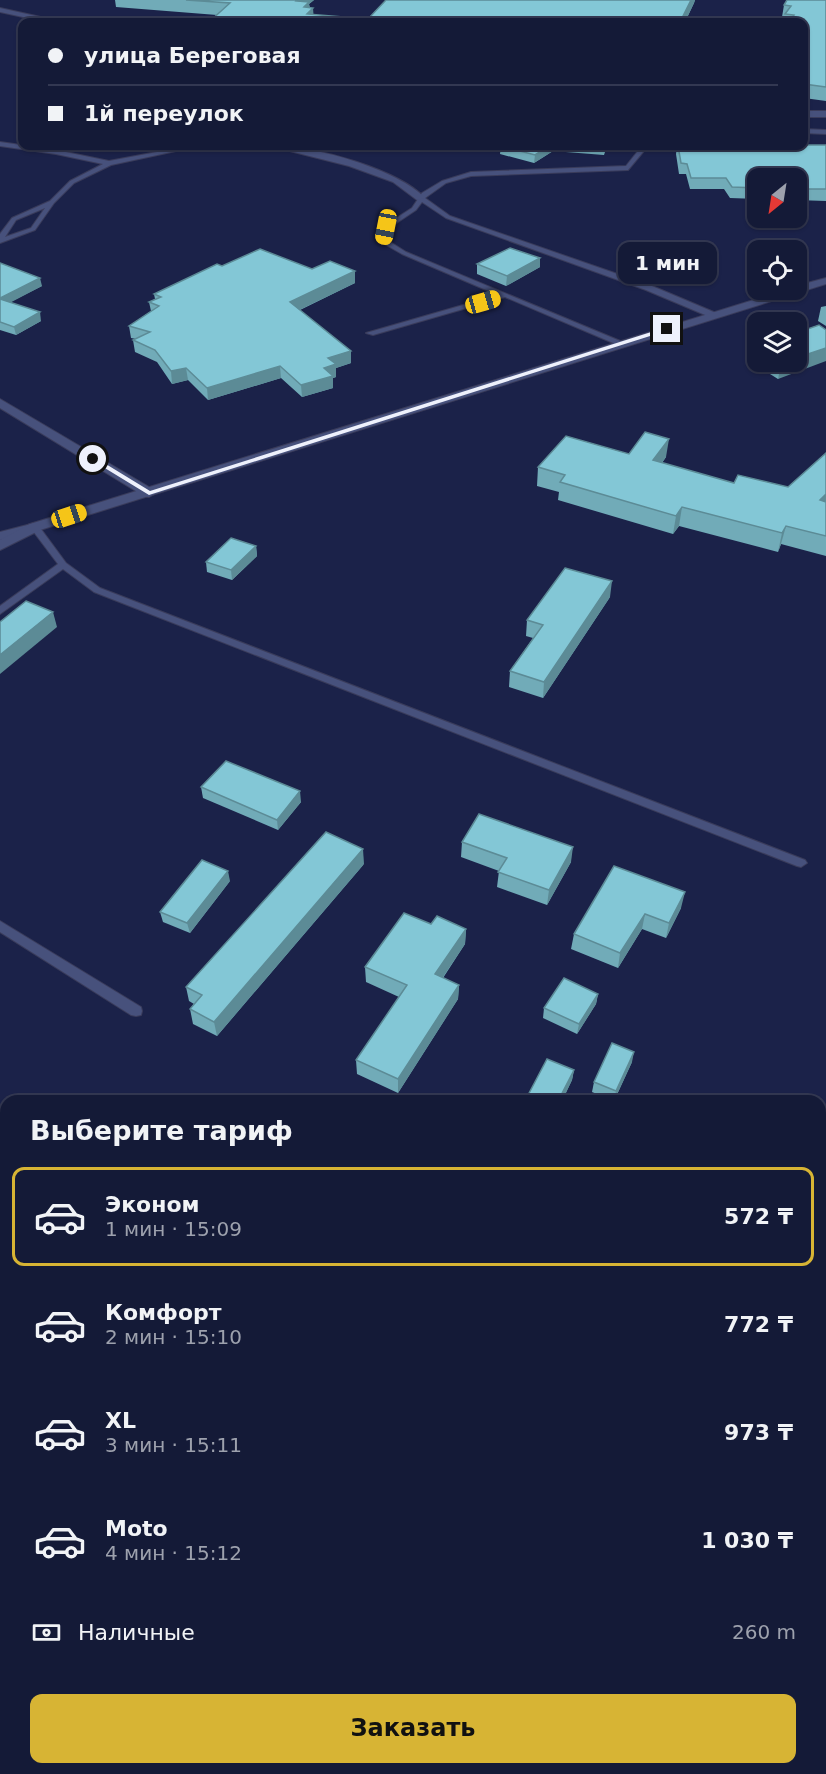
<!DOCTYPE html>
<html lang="ru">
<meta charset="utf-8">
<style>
:root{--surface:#141a37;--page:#1d233f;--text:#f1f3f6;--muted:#9da1ad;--line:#333852;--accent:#d7b434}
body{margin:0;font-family:"DejaVu Sans",sans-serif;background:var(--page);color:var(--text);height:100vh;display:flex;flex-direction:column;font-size:22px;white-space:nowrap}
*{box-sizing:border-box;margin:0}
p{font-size:20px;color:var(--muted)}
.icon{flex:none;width:33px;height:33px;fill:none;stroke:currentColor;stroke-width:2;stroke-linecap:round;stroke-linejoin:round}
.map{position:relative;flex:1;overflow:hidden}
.details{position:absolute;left:0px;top:1095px;width:826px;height:680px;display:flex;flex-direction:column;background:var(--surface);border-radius:18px 18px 0 0;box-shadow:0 2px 4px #0004,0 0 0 2px var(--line)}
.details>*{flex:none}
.banner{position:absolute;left:18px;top:18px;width:790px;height:132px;border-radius:12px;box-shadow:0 2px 4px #0004,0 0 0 2px var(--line);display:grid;align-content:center;height:132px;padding:0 30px;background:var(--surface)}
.needle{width:39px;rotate:210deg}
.buttons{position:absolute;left:747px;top:168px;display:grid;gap:12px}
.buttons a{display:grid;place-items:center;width:60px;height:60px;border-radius:12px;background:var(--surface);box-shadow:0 2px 4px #0004,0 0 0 2px var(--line);font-size:30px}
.end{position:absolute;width:27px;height:27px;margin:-14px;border:8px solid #eef1fc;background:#111;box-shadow:0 0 0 3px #111}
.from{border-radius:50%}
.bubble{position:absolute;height:42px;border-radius:12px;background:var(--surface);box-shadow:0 2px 4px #0004,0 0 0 2px var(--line);font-size:20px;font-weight:700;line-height:42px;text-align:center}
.car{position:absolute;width:18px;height:36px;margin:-18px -9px;border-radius:8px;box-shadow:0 0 4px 2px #0007;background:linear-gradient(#f5c518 24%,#345 0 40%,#f5c518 0 76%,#345 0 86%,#f5c518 0)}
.banner b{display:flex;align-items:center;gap:21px;height:57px;font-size:22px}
.banner b+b{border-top:2px solid var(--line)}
.banner i{width:15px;height:15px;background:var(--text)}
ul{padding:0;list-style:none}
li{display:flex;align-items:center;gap:18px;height:99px;margin:0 12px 9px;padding:0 18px;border:3px solid transparent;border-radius:12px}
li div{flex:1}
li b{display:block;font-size:22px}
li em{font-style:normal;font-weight:700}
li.current{border-color:var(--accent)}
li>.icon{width:54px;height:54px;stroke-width:1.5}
h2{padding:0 30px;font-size:27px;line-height:72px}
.pay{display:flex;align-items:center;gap:15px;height:66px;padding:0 30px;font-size:22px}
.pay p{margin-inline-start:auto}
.button{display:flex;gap:12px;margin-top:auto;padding:12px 30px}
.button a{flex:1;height:69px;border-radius:12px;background:var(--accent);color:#111;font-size:24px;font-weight:700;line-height:69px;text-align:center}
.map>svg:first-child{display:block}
</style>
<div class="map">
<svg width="826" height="1774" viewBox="0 0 826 1774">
<rect width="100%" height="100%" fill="#1b2249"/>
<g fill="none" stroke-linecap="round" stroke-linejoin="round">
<defs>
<g id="service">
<polygon points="804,129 826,130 826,134 804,133"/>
<path d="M0,142L56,150L109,161L189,146H199L111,165L74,183L54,203L35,230L0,243V234L12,218L50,201L70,181L103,164L56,154L0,146ZM45,208L31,228L5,237L16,220Z"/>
<polygon points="642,146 648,146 628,170 471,176 446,183 425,198 450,216 652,286 716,313 716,317 710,317 646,290 446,218 422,202 416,210 389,228 387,240 406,252 625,343 618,345 505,297 373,335 366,333 498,295 402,254 381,242 384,226 412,208 422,193 442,181 471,172 626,166"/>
<polygon points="35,524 38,525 66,563 100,588 805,860 807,863 801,867 797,866 94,592 63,569 0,614 0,606 58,564 30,527"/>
<polygon points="0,921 141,1007 142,1011 141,1015 136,1016 131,1015 0,932"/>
</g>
<g id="minor">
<path d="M277,146C315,146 399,170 425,198L417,200L393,182L349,166L278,148Z"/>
<polygon points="0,399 154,490 156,493 149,497 144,496 0,408"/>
<polygon points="35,523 40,524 42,527 40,530 0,540 0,532"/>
</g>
<polygon id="tertiary" points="826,278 826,284 40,530 0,550 0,540 30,524 786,290 796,290 796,286"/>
<g id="secondary">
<polygon points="0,8 54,20 58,22 46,22 0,12"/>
<rect x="804" y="111" width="22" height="6"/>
</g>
</defs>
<use href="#service" stroke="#3a3c5b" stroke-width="2"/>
<use href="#minor" stroke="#3a3c5b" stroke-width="2"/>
<use href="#tertiary" stroke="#3a3c5b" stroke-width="2"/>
<use href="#secondary" stroke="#3a3c5b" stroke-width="2"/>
<use href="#service" fill="#47517c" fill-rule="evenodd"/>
<use href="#minor" fill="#47517c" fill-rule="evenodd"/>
<use href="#tertiary" fill="#47517c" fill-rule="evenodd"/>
<use href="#secondary" fill="#47517c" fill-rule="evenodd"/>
</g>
<g fill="#71abb8">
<polygon points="115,0 314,0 309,4 310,8 313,8 313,15 368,19 386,0 695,0 694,3 685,22 209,22 217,15 116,7"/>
<polygon points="826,0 826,101 804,98 804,22 783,22 784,18 782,17 784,5"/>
<polygon points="826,145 826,201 796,200 796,178 758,178 758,199 730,198 724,189 690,189 686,174 679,174 676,154 677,146"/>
<polygon points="501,146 607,146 604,155 553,151 534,163 500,154"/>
<polygon points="0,263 42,286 10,302 41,321 16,335 0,330"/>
<polygon points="477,264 540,267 506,286 477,274"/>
<polygon points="222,266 355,271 355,283 300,310 351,363 336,368 336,377 333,378 333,388 302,397 281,378 208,400 188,380 172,384 157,362 135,352 133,340 136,339 131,338 129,326 151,311 149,302 155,299 154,294"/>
<polygon points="826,306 826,326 818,321 821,307"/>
<polygon points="758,346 758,362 796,362 778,379 751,362 754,348"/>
<polygon points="826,453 826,556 781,544 778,552 679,526 673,534 558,500 559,492 537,486 538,467 629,454 666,457 662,463 734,483 788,487"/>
<polygon points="256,546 257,556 232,580 207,572 206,562"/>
<polygon points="610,597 543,698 509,687 510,671 533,638 526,636 527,620"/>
<polygon points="201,787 301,802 278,830 203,798"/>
<polygon points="462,842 571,862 547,905 497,887 499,871 461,857"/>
<polygon points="364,864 217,1036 193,1024 190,1009 194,1004 189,1001 186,987"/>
<polygon points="614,866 681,908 666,938 642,929 618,968 571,949 574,934"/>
<polygon points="230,881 190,933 163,922 160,912"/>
<polygon points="431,924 466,929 465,944 443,978 459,985 458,999 398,1093 357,1074 356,1060 399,997 366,982 365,967"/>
<polygon points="598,994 596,1004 577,1034 543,1018 544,1008"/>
<polygon points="632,1062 614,1101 592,1092 594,1082"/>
<polygon points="574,1070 572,1080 562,1101 527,1101 527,1097"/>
</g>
<g fill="#5c8b96">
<polygon points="297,0 314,0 309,4 310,11 313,8 314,21 296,1"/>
<polygon points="691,0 695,0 694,3 685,22 680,22"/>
<polygon points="549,146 553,146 553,151 534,163 535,155"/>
<polygon points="540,258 540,267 506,286 507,276"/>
<polygon points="355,271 355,283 291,314 290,302"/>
<polygon points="40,278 42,286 2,307 0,298"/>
<polygon points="40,312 41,321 16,335 14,327"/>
<polygon points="826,348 826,361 778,379 781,364 788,362 796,362 796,358"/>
<polygon points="351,351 351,363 336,368 336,377 333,378 333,388 302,397 301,385 324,368 328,358"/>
<polygon points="280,366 281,378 208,400 207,388"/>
<polygon points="186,368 188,380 172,384 171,371"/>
<polygon points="669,439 666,457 650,479 653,460"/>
<polygon points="826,494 826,508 820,500"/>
<polygon points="682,507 679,526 673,534 676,516"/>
<polygon points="786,526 781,544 778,552 782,533"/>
<polygon points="256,546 257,556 232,580 231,570"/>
<polygon points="612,581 610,597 543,698 544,682"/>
<polygon points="53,612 57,627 0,674 0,655"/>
<polygon points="300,791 301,802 278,830 277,820"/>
<polygon points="573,847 571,862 547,905 549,890"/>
<polygon points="363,849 364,864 217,1036 214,1022"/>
<polygon points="228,871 230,881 190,933 187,923"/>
<polygon points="685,892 681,908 666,938 669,923"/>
<polygon points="645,914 642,929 618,968 620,953"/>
<polygon points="466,929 465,944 435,989 435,974"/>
<polygon points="459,985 458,999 398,1093 398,1079"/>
<polygon points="598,994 596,1004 577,1034 579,1024"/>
<polygon points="634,1052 632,1062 614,1101 616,1091"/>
<polygon points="574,1070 572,1080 562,1101 558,1101"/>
</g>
<g fill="#83c7d6" stroke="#5c8b96" stroke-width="1.5">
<polygon points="186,0 297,0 296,1 309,2 304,7 313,8 307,14 368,19 386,0 691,0 680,22 209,22 230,3"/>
<polygon points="787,0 826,0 826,87 804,84 804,22 789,22 794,15 785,14 791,6 784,5"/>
<polygon points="804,145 826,145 826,189 796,189 796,178 758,178 758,188 732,187 726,178 691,178 687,164 681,163 678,146"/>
<polygon points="501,146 549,146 535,155"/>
<polygon points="587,146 605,146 605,147"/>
<polygon points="510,248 540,258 507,276 477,264"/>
<polygon points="260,249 312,269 330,261 355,271 290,302 351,351 328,358 336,364 324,368 333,376 301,385 280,366 207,388 186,368 171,371 155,350 133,340 150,332 129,326 159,306 149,302 161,297 154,294 217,264 222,266"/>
<polygon points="0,263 40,278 0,298"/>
<polygon points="0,299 40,312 14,327 0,322"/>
<polygon points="819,325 826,330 826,348 796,358 796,333"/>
<polygon points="777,362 788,362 781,364"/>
<polygon points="645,432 669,439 653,460 734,483 738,475 788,487 826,453 826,494 820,500 826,502 826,536 786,526 782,533 682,507 676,516 560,482 565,475 538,467 566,436 629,454"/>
<polygon points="231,538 256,546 231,570 206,562"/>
<polygon points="565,568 612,581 544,682 510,671 543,625 527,620"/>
<polygon points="26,601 53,612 0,655 0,622"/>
<polygon points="226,761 300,791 277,820 201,787"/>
<polygon points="479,814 573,847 549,890 498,872 507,858 462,842"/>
<polygon points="326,832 363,849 214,1022 190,1009 202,995 186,987"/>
<polygon points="202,860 228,871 187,923 160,912"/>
<polygon points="614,866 685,892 669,923 645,914 620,953 574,934"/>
<polygon points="404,913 431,924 437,916 466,929 435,974 459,985 398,1079 356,1060 407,985 365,967"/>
<polygon points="564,978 598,994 579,1024 544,1008"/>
<polygon points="612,1043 634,1052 616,1091 594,1082"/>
<polygon points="547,1059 574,1070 558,1101 537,1101 527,1097"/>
</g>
<polygon fill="#eef1fc" points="667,327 669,330 149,495 90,459 96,458 150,491"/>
</svg>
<div class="buttons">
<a><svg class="needle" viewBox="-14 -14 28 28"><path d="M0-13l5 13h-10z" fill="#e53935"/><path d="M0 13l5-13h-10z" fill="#9da1ad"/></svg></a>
<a><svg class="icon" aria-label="locate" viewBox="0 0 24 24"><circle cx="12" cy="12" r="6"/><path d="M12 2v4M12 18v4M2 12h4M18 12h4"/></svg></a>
<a><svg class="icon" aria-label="layers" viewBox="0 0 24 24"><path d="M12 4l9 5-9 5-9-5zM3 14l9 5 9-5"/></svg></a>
</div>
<i class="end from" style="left:93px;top:459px"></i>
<i class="end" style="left:667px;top:329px"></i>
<div class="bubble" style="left:618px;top:242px;width:99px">1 мин</div>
<i class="car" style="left:386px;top:227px;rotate:191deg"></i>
<i class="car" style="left:483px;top:302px;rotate:74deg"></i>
<i class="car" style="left:69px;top:516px;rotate:72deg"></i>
<div class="banner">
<b><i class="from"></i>улица Береговая</b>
<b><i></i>1й переулок</b>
</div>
<section class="details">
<h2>Выберите тариф</h2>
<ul>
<li class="current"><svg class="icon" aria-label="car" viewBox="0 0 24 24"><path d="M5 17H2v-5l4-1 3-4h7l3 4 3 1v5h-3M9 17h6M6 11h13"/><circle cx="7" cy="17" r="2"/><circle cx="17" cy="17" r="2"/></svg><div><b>Эконом</b><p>1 мин · 15:09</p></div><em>572 ₸</em></li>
<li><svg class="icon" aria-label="car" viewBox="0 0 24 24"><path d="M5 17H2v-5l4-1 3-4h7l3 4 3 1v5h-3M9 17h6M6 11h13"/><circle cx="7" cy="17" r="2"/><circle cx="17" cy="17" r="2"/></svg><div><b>Комфорт</b><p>2 мин · 15:10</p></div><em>772 ₸</em></li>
<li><svg class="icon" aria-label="car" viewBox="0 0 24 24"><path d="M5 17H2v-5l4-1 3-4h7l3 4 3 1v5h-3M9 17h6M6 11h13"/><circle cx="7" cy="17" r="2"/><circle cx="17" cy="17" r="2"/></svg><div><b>XL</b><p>3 мин · 15:11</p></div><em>973 ₸</em></li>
<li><svg class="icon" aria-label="car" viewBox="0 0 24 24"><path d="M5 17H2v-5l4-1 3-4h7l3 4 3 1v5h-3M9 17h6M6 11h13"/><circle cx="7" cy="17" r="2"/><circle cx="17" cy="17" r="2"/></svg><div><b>Moto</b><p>4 мин · 15:12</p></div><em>1 030 ₸</em></li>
</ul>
<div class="pay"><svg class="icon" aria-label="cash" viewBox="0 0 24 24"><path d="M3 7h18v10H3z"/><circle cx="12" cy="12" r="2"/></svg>Наличные<p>260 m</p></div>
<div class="button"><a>Заказать</a></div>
</section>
</div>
